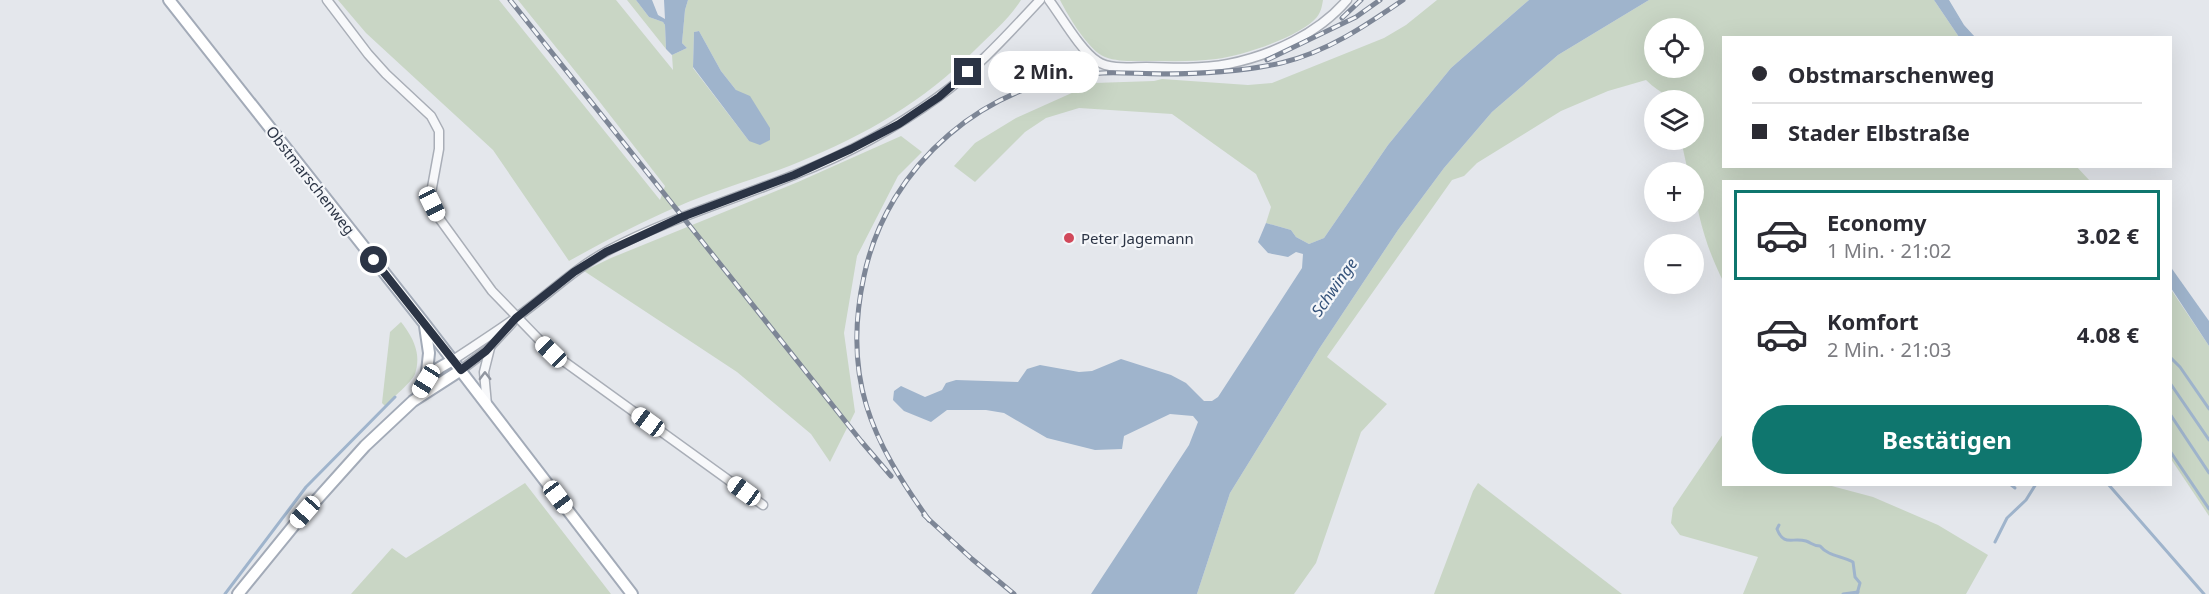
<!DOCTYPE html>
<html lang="de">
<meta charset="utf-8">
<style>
:root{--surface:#fff;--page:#f7f7f7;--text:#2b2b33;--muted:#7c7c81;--line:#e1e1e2;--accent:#0f766e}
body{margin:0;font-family:"Noto Sans",sans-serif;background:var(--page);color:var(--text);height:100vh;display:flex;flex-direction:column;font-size:22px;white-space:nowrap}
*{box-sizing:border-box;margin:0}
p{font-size:20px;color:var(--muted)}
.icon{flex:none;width:33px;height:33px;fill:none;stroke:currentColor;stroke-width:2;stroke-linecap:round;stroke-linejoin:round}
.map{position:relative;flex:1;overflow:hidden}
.drawer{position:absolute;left:1722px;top:180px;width:450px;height:306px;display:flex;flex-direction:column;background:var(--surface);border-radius:0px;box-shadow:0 6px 24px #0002}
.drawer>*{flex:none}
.hud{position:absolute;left:1722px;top:36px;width:450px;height:132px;border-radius:0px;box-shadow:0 6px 24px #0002;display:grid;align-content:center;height:132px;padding:0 30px;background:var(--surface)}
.tools{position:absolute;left:1644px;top:18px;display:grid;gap:12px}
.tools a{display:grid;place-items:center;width:60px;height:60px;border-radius:50%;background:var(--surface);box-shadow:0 6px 24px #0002;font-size:30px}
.end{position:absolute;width:27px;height:27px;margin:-14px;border:8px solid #2b3445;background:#fff;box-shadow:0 0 0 3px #fff}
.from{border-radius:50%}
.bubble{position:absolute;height:42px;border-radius:21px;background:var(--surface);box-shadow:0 6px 24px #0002;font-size:20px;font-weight:700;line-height:42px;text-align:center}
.car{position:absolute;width:18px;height:36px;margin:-18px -9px;border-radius:8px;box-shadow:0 0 4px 2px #0007;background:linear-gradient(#fff 24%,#345 0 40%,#fff 0 76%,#345 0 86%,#fff 0)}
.hud b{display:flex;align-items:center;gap:21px;height:57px;font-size:22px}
.hud b+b{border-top:2px solid var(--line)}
.hud i{width:15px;height:15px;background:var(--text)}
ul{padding:10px 0 0;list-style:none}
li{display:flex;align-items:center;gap:18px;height:90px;margin:0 12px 9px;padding:0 18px;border:3px solid transparent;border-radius:0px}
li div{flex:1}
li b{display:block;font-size:22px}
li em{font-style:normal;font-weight:700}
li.on{border-color:var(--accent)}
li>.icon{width:54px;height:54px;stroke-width:1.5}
.primary-button{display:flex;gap:12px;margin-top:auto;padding:12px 30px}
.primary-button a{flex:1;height:69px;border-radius:36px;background:var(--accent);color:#fff;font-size:24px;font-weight:700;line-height:69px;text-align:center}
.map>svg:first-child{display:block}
</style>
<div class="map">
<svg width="2209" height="594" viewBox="0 0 2209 594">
<rect width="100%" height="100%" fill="#e4e7ec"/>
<g fill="#c9d6c5" fill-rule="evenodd">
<path d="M338,0H499L660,200L665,186L592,92L518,0H616L673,70L672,55L687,48L682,43L685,10L688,0H1021C1009,19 991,34 975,50C924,101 866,135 799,162C760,178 718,189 679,206C641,222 605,241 569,261L493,150L366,33ZM699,31L721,71L736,90L749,141L693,68L694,32Z"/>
<polygon points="627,0 636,0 649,17 663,22 665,25 666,49"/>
<path d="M1060,0H1323C1322,6 1321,12 1317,17C1300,37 1242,56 1216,59C1193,62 1170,61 1147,61C1133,61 1118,62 1105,57C1089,51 1068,16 1060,0Z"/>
<polygon points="1437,0 1529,0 1451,68 1388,145 1324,238 1309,244 1296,237 1291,230 1266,223 1271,207 1256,174 1172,114 1079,108 1046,118 1025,132 975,182 954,166 975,143 1016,118 1094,83 1154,81 1162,79 1248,85 1272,83 1384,38 1406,25"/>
<path d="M1649,0H1934L1959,37L1724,38V166H2076L2090,181L1724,182L1723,281C1707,249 1694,209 1694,172H1688L1681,140H1694L1695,114L1694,100C1672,100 1661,94 1646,80L1608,91L1561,111L1477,163L1464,176L1452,180L1327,357L1387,404L1361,432L1316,563L1294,594H1197L1230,493L1319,349L1398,230L1444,168L1492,112L1558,55ZM1654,28H1694V68H1654Z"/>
<polygon points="901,136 922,152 898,176 857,256 844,333 855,412 830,462 811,434 737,372 584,271 611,258 798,182"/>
<polygon points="2170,288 2209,346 2209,516 2171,459"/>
<path d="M401,322C413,337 422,354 415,374C411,383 392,398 385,406L382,403L390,332Z"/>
<polygon points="1723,434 1724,484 1828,485 1873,497 1938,525 1988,555 1966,594 1743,594 1758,557 1680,535 1671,523 1673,508"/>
<polygon points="525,483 611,594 351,594 392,548 406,558"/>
<polygon points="1478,483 1622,594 1434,594 1473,491"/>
</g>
<g fill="#9fb4cc">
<polygon points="636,0 652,0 658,15 665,19 664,0 688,0 685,10 682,43 687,48 672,55 666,49 665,25 663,22 649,17"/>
<polygon points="1529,0 1649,0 1558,55 1492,112 1444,168 1398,230 1319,349 1230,493 1197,594 1091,594 1189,445 1198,422 1193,416 1170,414 1124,436 1122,449 1095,450 1047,438 1004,413 986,410 947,410 931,422 904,411 893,400 894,391 901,386 925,397 942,390 946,383 956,380 1018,382 1027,369 1040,365 1079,372 1092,371 1121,359 1171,375 1186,383 1204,401 1212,401 1218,397 1302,268 1303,254 1296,252 1288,257 1268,253 1258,242 1266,223 1291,230 1296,237 1309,244 1324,238 1388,145 1451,68"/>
<polygon points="1934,0 1949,0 1964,25 1975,37 1959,37"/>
<polygon points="699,31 721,71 736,90 750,96 770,128 770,140 760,145 749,141 693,67 694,32"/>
<polygon points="2170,266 2209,321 2209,346 2171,288"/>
</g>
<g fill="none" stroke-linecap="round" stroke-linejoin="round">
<g stroke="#9fb4cc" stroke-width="3">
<polyline points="2170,357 2180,367 2209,409"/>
<polyline points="2170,383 2209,440"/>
<polyline points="2170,414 2209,473"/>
<polyline points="2170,451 2209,509"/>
<polyline points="2010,484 2015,488"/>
<polyline points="2108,484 2204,594"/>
<path d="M1779,525L1777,529C1784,547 1792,537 1806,541C1812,543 1813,546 1820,546C1828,556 1842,556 1853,562L1855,577L1860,583L1857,594"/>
<polyline points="1995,542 2007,518 2026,500 2036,484"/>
<polyline points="225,594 306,487 395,397"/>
<polyline points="1843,594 1858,592"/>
</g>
<defs>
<g id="minor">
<polyline points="327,0 368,54 386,74 431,116 439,131 439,149 431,193 432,204 439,218 492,291 551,352 763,505"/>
<path d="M1049,0C1061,16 1081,51 1097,61C1110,70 1131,67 1146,67C1172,68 1203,69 1228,64C1272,55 1318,34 1347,0"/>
<path d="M453,360C474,346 496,332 517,317C548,295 575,268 609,250C668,219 733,200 794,175C845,155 894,129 938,97C976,70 1008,34 1040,0"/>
<polyline points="461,370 486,351 512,323"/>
<polyline points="487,405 484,372 490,348"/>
</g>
<g id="major">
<polyline points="169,0 424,323 632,594"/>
<polyline points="425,326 429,353 426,381"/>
<polyline points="426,380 439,368 453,360"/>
<polyline points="238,594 295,524 365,446 413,401 461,370"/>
</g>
</defs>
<use href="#minor" stroke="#a9aeb7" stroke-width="11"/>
<use href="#major" stroke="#a3abb8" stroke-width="14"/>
<use href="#minor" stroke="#f7f8fa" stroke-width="8"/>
<use href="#major" stroke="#fff" stroke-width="10"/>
<defs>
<g id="rail">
<polyline points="510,0 861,441 891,476"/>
<polyline points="1342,18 1361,0"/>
<polyline points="1267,60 1356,17 1380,0"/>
<polyline points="924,515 972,559 1014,594"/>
<path d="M929,520C871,440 842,377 864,276C887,165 988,78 1102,73C1122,72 1142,74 1162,74C1199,74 1246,71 1281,63C1327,52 1365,26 1403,0"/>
</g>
</defs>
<use href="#rail" stroke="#7d8696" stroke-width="5"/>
<use href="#rail" stroke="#f4f6f9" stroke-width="3" stroke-dasharray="9" stroke-linecap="butt"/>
</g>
<defs><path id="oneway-chevron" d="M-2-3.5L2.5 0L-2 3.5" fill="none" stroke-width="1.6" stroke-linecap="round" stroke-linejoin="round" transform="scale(1.5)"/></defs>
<use stroke="#9196a0" href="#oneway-chevron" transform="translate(485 376) rotate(-91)"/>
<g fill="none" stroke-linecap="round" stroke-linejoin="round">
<polyline stroke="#2b3445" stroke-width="8" points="374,260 461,370 486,351 516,318 574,272 606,252 682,217 794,175 851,149 899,124 939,97 968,72"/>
</g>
<circle fill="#d1495b" stroke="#f4f6f9" stroke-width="2" cx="1069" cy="238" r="6"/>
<g text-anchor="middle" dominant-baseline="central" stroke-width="4.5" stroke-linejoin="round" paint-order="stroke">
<g font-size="15" fill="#2b3445" stroke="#f4f6f9">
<text transform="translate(311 180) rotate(52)">Obstmarschenweg</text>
</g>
<g font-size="15" fill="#2b3445" stroke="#f4f6f9" text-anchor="start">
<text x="1081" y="238">Peter Jagemann</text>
</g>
<g font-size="16" font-style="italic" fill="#34527a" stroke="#f4f6f9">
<text transform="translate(1334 287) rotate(-55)">Schwinge</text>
</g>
</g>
</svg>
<div class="tools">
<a><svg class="icon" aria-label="locate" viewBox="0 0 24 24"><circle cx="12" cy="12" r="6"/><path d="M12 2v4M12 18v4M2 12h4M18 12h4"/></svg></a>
<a><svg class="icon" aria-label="layers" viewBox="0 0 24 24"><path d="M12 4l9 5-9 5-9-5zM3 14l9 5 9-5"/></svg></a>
<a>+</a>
<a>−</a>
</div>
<i class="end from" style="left:374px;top:260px"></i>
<i class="end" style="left:968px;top:72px"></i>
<div class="bubble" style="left:988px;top:51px;width:111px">2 Min.</div>
<i class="car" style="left:432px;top:204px;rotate:154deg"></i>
<i class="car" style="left:551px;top:352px;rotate:314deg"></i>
<i class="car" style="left:426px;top:381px;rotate:212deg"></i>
<i class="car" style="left:648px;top:422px;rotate:306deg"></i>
<i class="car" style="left:744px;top:491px;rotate:306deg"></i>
<i class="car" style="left:558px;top:497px;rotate:143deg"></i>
<i class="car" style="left:305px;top:512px;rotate:221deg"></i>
<div class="hud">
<b><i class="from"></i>Obstmarschenweg</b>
<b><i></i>Stader Elbstraße</b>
</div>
<section class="drawer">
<ul>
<li class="on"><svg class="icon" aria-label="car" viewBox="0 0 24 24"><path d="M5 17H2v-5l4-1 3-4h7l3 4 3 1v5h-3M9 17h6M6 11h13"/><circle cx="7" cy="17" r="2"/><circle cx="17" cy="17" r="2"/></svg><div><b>Economy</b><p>1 Min. · 21:02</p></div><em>3.02 €</em></li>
<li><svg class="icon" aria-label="car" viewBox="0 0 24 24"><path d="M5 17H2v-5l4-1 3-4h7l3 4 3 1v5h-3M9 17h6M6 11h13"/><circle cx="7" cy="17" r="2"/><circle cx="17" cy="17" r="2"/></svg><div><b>Komfort</b><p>2 Min. · 21:03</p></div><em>4.08 €</em></li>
</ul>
<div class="primary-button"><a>Bestätigen</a></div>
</section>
</div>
